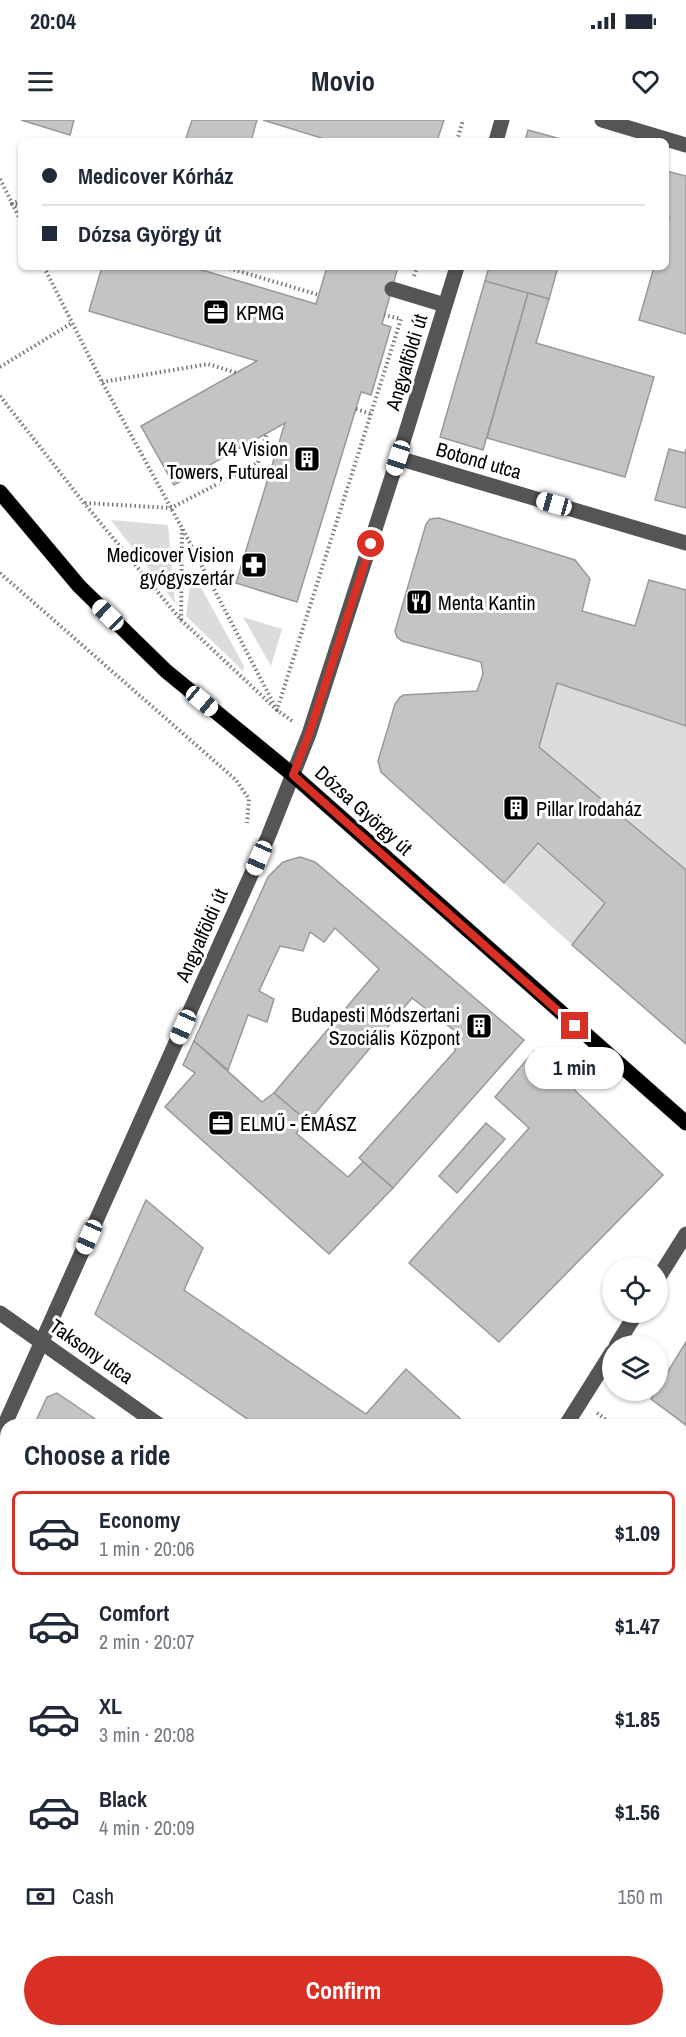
<!DOCTYPE html>
<meta charset="utf-8">
<style>
:root{--surface:#fff;--page:#f2f2f3;--text:#1f2937;--muted:#747a83;--line:#e0e1e3;--accent:#d93025}
body{margin:0;font-family:"Archivo Narrow",sans-serif;background:var(--page);color:var(--text);height:100vh;display:flex;flex-direction:column;font-size:22px;white-space:nowrap}
*{box-sizing:border-box;margin:0}
p{font-size:20px;color:var(--muted)}
.icon{flex:none;width:33px;height:33px;fill:none;stroke:currentColor;stroke-width:2;stroke-linecap:round;stroke-linejoin:round}
.map{position:relative;flex:1;overflow:hidden}
.sheet{position:absolute;left:0px;top:1299px;width:687px;height:618px;display:flex;flex-direction:column;background:var(--surface);border-radius:18px 18px 0 0;box-shadow:0 2px 4px #0004}
.sheet>*{flex:none}
.guide{position:absolute;left:18px;top:18px;width:651px;height:132px;border-radius:9px;box-shadow:0 2px 4px #0004;display:grid;align-content:center;height:132px;padding:0 24px;background:var(--surface)}
.buttons{position:absolute;left:602px;top:1137px;display:grid;gap:12px}
.buttons a{display:grid;place-items:center;width:66px;height:66px;border-radius:50%;background:var(--surface);box-shadow:0 2px 4px #0004;font-size:30px}
.end{position:absolute;width:27px;height:27px;margin:-14px;border:8px solid #d93025;background:#fff;box-shadow:0 0 0 3px #fff}
.from{border-radius:50%}
.bubble{position:absolute;height:42px;border-radius:21px;background:var(--surface);box-shadow:0 2px 4px #0004;font-size:20px;font-weight:700;line-height:42px;text-align:center}
.car{position:absolute;width:18px;height:36px;margin:-18px -9px;border-radius:8px;box-shadow:0 0 4px 2px #0007;background:linear-gradient(#fff 24%,#345 0 40%,#fff 0 76%,#345 0 86%,#fff 0)}
.guide b{display:flex;align-items:center;gap:21px;height:57px;font-size:22px}
.guide b+b{border-top:2px solid var(--line)}
.guide i{width:15px;height:15px;background:var(--text)}
ul{padding:0;list-style:none}
li{display:flex;align-items:center;gap:18px;height:84px;margin:0 12px 9px;padding:0 12px;border:3px solid transparent;border-radius:9px}
li div{flex:1}
li b{display:block;font-size:22px}
li em{font-style:normal;font-weight:700}
li.on{border-color:var(--accent)}
li>.icon{width:54px;height:54px;stroke-width:1.5}
h2{padding:0 24px;font-size:27px;line-height:72px}
.pay{display:flex;align-items:center;gap:15px;height:66px;padding:0 24px;font-size:22px}
.pay p{margin-inline-start:auto}
.cta{display:flex;gap:12px;margin-top:auto;padding:12px 24px}
.cta a{flex:1;height:69px;border-radius:36px;background:var(--accent);color:#fff;font-size:24px;font-weight:700;line-height:69px;text-align:center}
.status{display:flex;justify-content:space-between;align-items:center;height:42px;padding:0 30px;background:var(--surface);direction:ltr}
.status svg{height:16px;fill:currentColor}
header{display:flex;justify-content:space-between;align-items:center;height:78px;padding:0 24px;background:var(--surface);font-size:27px;font-weight:700}
.map>svg:first-child{display:block}
</style>
<div class="status"><b>20:04</b><svg viewBox="0 0 49 12"><path d="M0 12V9h3v3zM5 12V6h3v6zM10 12V3h3v9zM15 12V0h3v12zM26 1h20v11H26zM47 4h2v5h-2z"/></svg></div>
<header><svg class="icon" aria-label="menu" viewBox="0 0 24 24"><path d="M4 6h16M4 12h16M4 18h16"/></svg>Movio<svg class="icon" aria-label="heart" viewBox="0 0 24 24"><path d="M12 20l-8-8c-3-5 5-10 8-4 3-6 11-1 8 4z"/></svg></header>
<div class="map">
<svg width="686" height="1917" viewBox="0 0 686 1917">
<rect width="100%" height="100%" fill="#fff"/>
<g fill="#dcdcdc">
<polygon points="111,400 168,405 175,483"/>
<polygon points="192,451 244,546 243,551 186,496"/>
<polygon points="243,497 282,509 271,546"/>
<polygon points="557,563 686,606 686,750 539,627"/>
<polygon points="538,723 605,783 572,825 504,763"/>
<polygon points="681,1709 686,1713 686,1859 681,1865"/>
<polygon points="321,1911 646,1911 642,1917 329,1917"/>
</g>
<g fill="#c4c4c4" stroke="#999" stroke-width="1.5">
<polygon points="21,0 74,0 70,15"/>
<polygon points="192,0 257,0 251,21 195,21 186,18"/>
<polygon points="263,0 444,0 437,21 331,21"/>
<polygon points="528,10 568,21 525,21"/>
<polygon points="666,51 686,56 686,214 639,200 654,147 666,147 666,106 669,97 666,96"/>
<polygon points="102,147 192,147 316,184 327,147 398,147 382,204 391,207 371,275 361,272 297,482 236,463 285,303 174,365 141,306 257,241 89,191"/>
<polygon points="489,147 558,147 549,179 485,161"/>
<polygon points="485,161 528,173 483,330 440,317"/>
<polygon points="528,173 549,179 536,223 654,257 625,357 487,318"/>
<polygon points="669,329 685,333 686,329 686,388 655,380"/>
<polygon points="439,398 575,440 590,459 582,491 635,506 649,460 686,470 686,606 557,563 539,627 686,750 686,924 572,825 605,783 538,723 504,763 381,652 378,641 395,584 400,577 404,575 477,571 483,554 481,542 402,521 397,517 395,511 426,404 430,399"/>
<polygon points="300,737 315,742 524,920 393,1068 359,1038 455,931 455,911 412,878 308,1002 274,973 379,849 335,808 324,822 310,812 303,831 280,826 259,871 274,879 267,902 248,895 228,950 194,921 268,757 283,742"/>
<polygon points="194,921 262,982 274,973 308,1002 296,1013 348,1057 363,1042 393,1068 329,1134 165,987 195,953 183,945"/>
<polygon points="534,931 663,1055 499,1222 409,1143 529,1008 495,977"/>
<polygon points="486,1003 505,1019 457,1073 439,1056"/>
<polygon points="146,1080 203,1128 184,1170 366,1294 406,1249 466,1304 256,1305 103,1200 95,1194"/>
<polygon points="686,1222 686,1305 651,1279"/>
<polygon points="57,1273 104,1305 34,1305 47,1277"/>
<polygon points="6,1367 6,1463 0,1461 0,1380"/>
<polygon points="0,1461 6,1463 6,1500 0,1513"/>
<polygon points="0,1592 6,1597 6,1669 0,1665"/>
<polygon points="686,1603 686,1625 681,1622 681,1611"/>
<polygon points="0,1730 6,1734 6,1756 0,1754"/>
<polygon points="6,1909 6,1911 109,1911 105,1917 1,1917"/>
</g>
<g fill="none" stroke-linecap="round" stroke-linejoin="round">
<defs>
<polyline id="major" points="0,372 79,466 166,551 293,655 686,1003"/>
</defs>
<use href="#major" stroke="#dbdbdb" stroke-width="16"/>
<g stroke="#777" stroke-width="4" stroke-dasharray="1.5 3" stroke-linecap="butt">
<polyline points="457,21 463,0"/>
<polyline points="0,59 21,101"/>
<polyline points="21,80 12,84 21,87"/>
<polyline points="44,147 102,262 182,408 277,590 292,601"/>
<polyline points="225,147 319,175"/>
<polyline points="414,156 417,147"/>
<polyline points="0,247 72,203"/>
<polyline points="102,262 208,244 237,253"/>
<polyline points="0,276 84,383 181,500 277,590 401,199 384,195"/>
<polyline points="356,289 371,294"/>
<polyline points="85,383 171,388 258,343 267,313"/>
<polyline points="0,453 236,660 249,679 247,703"/>
<polyline points="181,500 182,409"/>
<polyline points="597,1293 613,1305"/>
<polyline points="681,1356 686,1359"/>
<polyline points="686,1497 684,1503 686,1514"/>
<polyline points="681,1559 686,1552"/>
<polyline points="681,1754 686,1748"/>
<polyline points="363,1911 371,1917"/>
<polyline points="550,1911 554,1917"/>
<polyline points="558,1917 563,1911"/>
<polyline points="584,1917 587,1913 593,1917"/>
</g>
<g stroke="#555" stroke-width="15">
<polyline points="602,0 686,25"/>
<polyline points="496,21 502,0"/>
<polyline points="392,169 445,185"/>
<polyline points="398,338 686,423"/>
<polyline points="657,1160 686,1114"/>
<polyline points="0,1193 159,1305"/>
<polyline points="616,1226 637,1192"/>
<polyline points="566,1305 612,1232"/>
<polyline points="0,1315 268,717 309,614 398,338 457,147"/>
<polyline points="681,1675 686,1679"/>
<polyline points="0,1703 6,1707"/>
<polyline points="287,1911 295,1917"/>
<polyline points="178,1917 182,1911"/>
</g>
<use href="#major" stroke="#000" stroke-width="15"/>
</g>
<g fill="none" stroke-linecap="round" stroke-linejoin="round">
<polyline stroke="#d93025" stroke-width="8" points="371,424 309,614 293,655 575,906"/>
</g>
<defs>
<symbol id="office-square" viewBox="-11 -11 22 22"><rect x="-9" y="-9" width="18" height="18" rx="4" fill="#000" stroke="#fff"/><path d="M-6-3h4V-5.5h4V-3h4V5H-6ZM-1-4.5V-3h2v-1.5ZM-6 0V1H6V0Z" fill="#fff"/></symbol>
<symbol id="building-square" viewBox="-11 -11 22 22"><rect x="-9" y="-9" width="18" height="18" rx="4" fill="#000" stroke="#fff"/><path d="M-4-6H4V6H1V3H-1V6H-4ZM-2.5-4.3h1.7v1.8h-1.7ZM.8-4.3h1.7v1.8H.8ZM-2.5-1h1.7V.8h-1.7ZM.8-1h1.7V.8H.8Z" fill="#fff"/></symbol>
<symbol id="pharmacy-square" viewBox="-11 -11 22 22"><rect x="-9" y="-9" width="18" height="18" rx="4" fill="#000" stroke="#fff"/><path d="M-2-6h4v4h4v4h-4v4h-4v-4h-4v-4h4Z" fill="#fff"/></symbol>
<symbol id="restaurant-square" viewBox="-11 -11 22 22"><rect x="-9" y="-9" width="18" height="18" rx="4" fill="#000" stroke="#fff"/><path d="M-5-6h1v4h1v-4h1v4h1v-4h1v5L-1.5 .5V6h-2V.5L-5-1ZM5-6V6H3V1.5H1.5Q1.5-4 5-6Z" fill="#fff"/></symbol>
</defs>
<g fill-rule="evenodd">
<use href="#office-square" x="201" y="177" width="30" height="30"/>
<use href="#building-square" x="292" y="324" width="30" height="30"/>
<use href="#pharmacy-square" x="239" y="430" width="30" height="30"/>
<use href="#restaurant-square" x="404" y="467" width="30" height="30"/>
<use href="#building-square" x="501" y="673" width="30" height="30"/>
<use href="#building-square" x="464" y="891" width="30" height="30"/>
<use href="#office-square" x="206" y="988" width="30" height="30"/>
</g>
<g text-anchor="middle" dominant-baseline="central" stroke-width="6" stroke-linejoin="round" paint-order="stroke">
<g font-size="20" fill="#000" stroke="#fff" text-anchor="start">
<text x="236" y="192">KPMG</text>
<text x="288" y="328" text-anchor="end">K4 Vision<tspan x="288" dy="23">Towers, Futureal</tspan></text>
<text x="234" y="434" text-anchor="end">Medicover Vision<tspan x="234" dy="23">gyógyszertár</tspan></text>
<text x="438" y="482">Menta Kantin</text>
<text x="536" y="688">Pillar Irodaház</text>
<text x="460" y="894" text-anchor="end">Budapesti Módszertani<tspan x="460" dy="23">Szociális Központ</tspan></text>
<text x="240" y="1003">ELMŰ - ÉMÁSZ</text>
</g>
<g font-size="20" fill="#000" stroke="#fff">
<text transform="translate(406 242) rotate(-73)">Angyalföldi út</text>
<text transform="translate(479 340) rotate(16)">Botond utca</text>
<text transform="translate(364 690) rotate(42)">Dózsa György út</text>
<text transform="translate(201 815) rotate(-66)">Angyalföldi út</text>
<text transform="translate(92 1231) rotate(35)">Taksony utca</text>
</g>
</g>
</svg>
<div class="buttons">
<a><svg class="icon" aria-label="locate" viewBox="0 0 24 24"><circle cx="12" cy="12" r="6"/><path d="M12 2v4M12 18v4M2 12h4M18 12h4"/></svg></a>
<a><svg class="icon" aria-label="layers" viewBox="0 0 24 24"><path d="M12 4l9 5-9 5-9-5zM3 14l9 5 9-5"/></svg></a>
</div>
<i class="end from" style="left:371px;top:424px"></i>
<i class="end" style="left:575px;top:906px"></i>
<div class="bubble" style="left:525px;top:927px;width:99px">1 min</div>
<i class="car" style="left:398px;top:338px;rotate:198deg"></i>
<i class="car" style="left:554px;top:384px;rotate:286deg"></i>
<i class="car" style="left:108px;top:495px;rotate:314deg"></i>
<i class="car" style="left:202px;top:581px;rotate:130deg"></i>
<i class="car" style="left:259px;top:738px;rotate:204deg"></i>
<i class="car" style="left:183px;top:907px;rotate:204deg"></i>
<i class="car" style="left:89px;top:1117px;rotate:204deg"></i>
<div class="guide">
<b><i class="from"></i>Medicover Kórház</b>
<b><i></i>Dózsa György út</b>
</div>
<section class="sheet">
<h2>Choose a ride</h2>
<ul>
<li class="on"><svg class="icon" aria-label="car" viewBox="0 0 24 24"><path d="M5 17H2v-5l4-1 3-4h7l3 4 3 1v5h-3M9 17h6M6 11h13"/><circle cx="7" cy="17" r="2"/><circle cx="17" cy="17" r="2"/></svg><div><b>Economy</b><p>1 min · 20:06</p></div><em>$1.09</em></li>
<li><svg class="icon" aria-label="car" viewBox="0 0 24 24"><path d="M5 17H2v-5l4-1 3-4h7l3 4 3 1v5h-3M9 17h6M6 11h13"/><circle cx="7" cy="17" r="2"/><circle cx="17" cy="17" r="2"/></svg><div><b>Comfort</b><p>2 min · 20:07</p></div><em>$1.47</em></li>
<li><svg class="icon" aria-label="car" viewBox="0 0 24 24"><path d="M5 17H2v-5l4-1 3-4h7l3 4 3 1v5h-3M9 17h6M6 11h13"/><circle cx="7" cy="17" r="2"/><circle cx="17" cy="17" r="2"/></svg><div><b>XL</b><p>3 min · 20:08</p></div><em>$1.85</em></li>
<li><svg class="icon" aria-label="car" viewBox="0 0 24 24"><path d="M5 17H2v-5l4-1 3-4h7l3 4 3 1v5h-3M9 17h6M6 11h13"/><circle cx="7" cy="17" r="2"/><circle cx="17" cy="17" r="2"/></svg><div><b>Black</b><p>4 min · 20:09</p></div><em>$1.56</em></li>
</ul>
<div class="pay"><svg class="icon" aria-label="cash" viewBox="0 0 24 24"><path d="M3 7h18v10H3z"/><circle cx="12" cy="12" r="2"/></svg>Cash<p>150 m</p></div>
<div class="cta"><a>Confirm</a></div>
</section>
</div>
